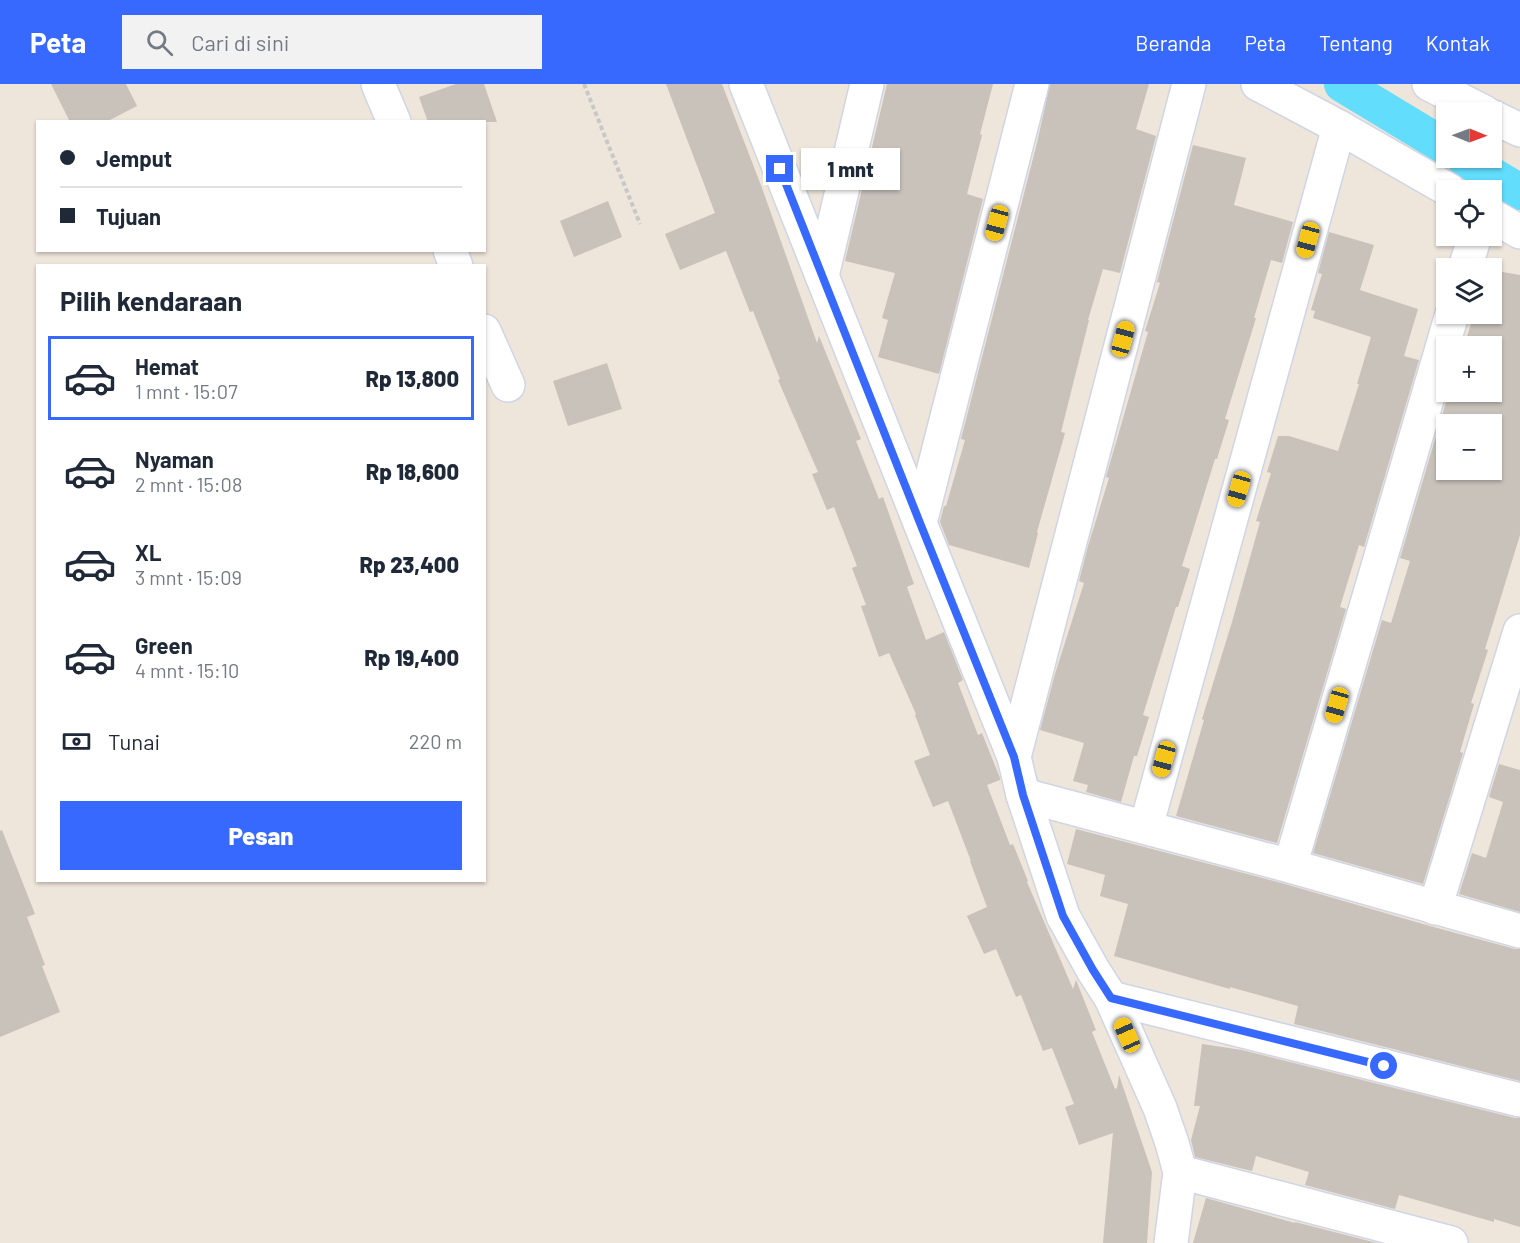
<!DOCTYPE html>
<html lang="id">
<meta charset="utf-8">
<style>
:root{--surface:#fff;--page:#f2f2f3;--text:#1f2937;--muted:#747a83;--line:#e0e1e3;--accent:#3769ff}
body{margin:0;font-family:Barlow,sans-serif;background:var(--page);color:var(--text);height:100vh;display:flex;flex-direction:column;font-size:22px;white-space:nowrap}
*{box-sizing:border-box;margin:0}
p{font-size:20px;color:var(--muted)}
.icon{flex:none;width:33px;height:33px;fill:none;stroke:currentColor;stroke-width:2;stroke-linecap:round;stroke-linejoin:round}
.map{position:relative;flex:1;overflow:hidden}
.sheet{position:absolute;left:36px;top:180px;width:450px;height:618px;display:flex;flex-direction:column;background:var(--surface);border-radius:0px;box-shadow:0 2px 4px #0004}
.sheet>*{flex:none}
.hud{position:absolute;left:36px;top:36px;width:450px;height:132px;border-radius:0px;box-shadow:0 2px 4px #0004;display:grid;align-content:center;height:132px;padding:0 24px;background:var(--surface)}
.needle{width:39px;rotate:91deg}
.tools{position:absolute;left:1436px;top:18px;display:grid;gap:12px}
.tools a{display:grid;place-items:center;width:66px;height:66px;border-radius:0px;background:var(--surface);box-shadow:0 2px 4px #0004;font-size:30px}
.end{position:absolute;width:27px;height:27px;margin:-14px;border:8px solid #3769ff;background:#fff;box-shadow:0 0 0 3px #fff}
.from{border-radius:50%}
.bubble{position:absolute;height:42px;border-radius:0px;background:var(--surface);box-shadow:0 2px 4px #0004;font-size:20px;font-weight:800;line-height:42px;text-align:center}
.car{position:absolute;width:18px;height:36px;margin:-18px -9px;border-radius:8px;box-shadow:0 0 4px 2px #0007;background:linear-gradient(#f5c518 24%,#345 0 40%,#f5c518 0 76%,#345 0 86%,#f5c518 0)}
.hud b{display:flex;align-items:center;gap:21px;height:57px;font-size:22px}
.hud b+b{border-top:2px solid var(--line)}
.hud i{width:15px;height:15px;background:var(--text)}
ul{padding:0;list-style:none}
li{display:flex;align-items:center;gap:18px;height:84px;margin:0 12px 9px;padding:0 12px;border:3px solid transparent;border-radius:0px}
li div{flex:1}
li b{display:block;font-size:22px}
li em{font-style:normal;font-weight:800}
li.on{border-color:var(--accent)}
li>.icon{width:54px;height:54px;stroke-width:1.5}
h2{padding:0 24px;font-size:27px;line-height:72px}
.pay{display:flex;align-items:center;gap:15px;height:66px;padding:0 24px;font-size:22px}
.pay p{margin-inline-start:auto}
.cta{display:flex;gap:12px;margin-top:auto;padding:12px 24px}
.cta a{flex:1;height:69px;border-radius:0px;background:var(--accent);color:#fff;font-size:24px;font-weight:800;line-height:69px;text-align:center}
header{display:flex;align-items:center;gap:36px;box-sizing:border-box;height:84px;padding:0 30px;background:var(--accent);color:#fff}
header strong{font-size:28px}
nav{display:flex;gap:33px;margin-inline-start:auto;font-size:21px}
.search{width:420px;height:54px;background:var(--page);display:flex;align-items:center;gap:15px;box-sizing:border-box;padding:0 21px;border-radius:0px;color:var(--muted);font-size:22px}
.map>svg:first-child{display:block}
</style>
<header>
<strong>Peta</strong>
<div class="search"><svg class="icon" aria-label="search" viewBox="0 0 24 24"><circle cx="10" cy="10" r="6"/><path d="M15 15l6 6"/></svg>Cari di sini</div>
<nav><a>Beranda</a><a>Peta</a><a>Tentang</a><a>Kontak</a></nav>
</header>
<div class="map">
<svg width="1520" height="1159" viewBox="0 0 1520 1159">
<rect width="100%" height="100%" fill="#eee5db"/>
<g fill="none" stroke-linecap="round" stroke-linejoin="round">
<g stroke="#62ddfc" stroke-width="36">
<polyline points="1342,0 1446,63"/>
<polyline points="1464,74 1520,108"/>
</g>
</g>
<g fill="#c9c2bb" fill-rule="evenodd">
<polygon points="51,0 126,0 137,22 106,38 70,38"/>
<polygon points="456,0 484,0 497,38 428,38 419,13"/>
<polygon points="666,0 722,0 762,104 817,259 819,252 861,355 856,357 879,415 883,413 914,500 907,503 926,556 944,548 963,596 958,599 978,651 982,649 1000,694 1000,696 987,701 1010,761 1013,760 1028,797 1027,798 1073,905 1076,896 1096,946 1092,948 1115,1005 1117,1004 1119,991 1152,1088 1147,1159 1103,1159 1113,1049 1079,1061 1065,1023 1074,1020 1052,964 1043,967 1021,911 1016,913 996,865 984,870 967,832 987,823 970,777 971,777 948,717 933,723 914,677 930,671 915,631 916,630 889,569 879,573 861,522 866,521 852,484 857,482 834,423 827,426 812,390 818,388 778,296 780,295 753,227 750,228 726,167 680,186 665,150 715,129"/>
<polygon points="887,0 993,0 980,50 982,51 967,110 983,115 939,290 878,273 888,236 882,234 895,189 845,177"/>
<polygon points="1050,0 1149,0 1136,45 1156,52 1120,189 1103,185 1088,236 1089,236 1061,348 1065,349 1037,448 1038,449 1029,484 949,461 940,438 944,422 946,422 965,356 961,355 1037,59"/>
<polygon points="1193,61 1246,74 1234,121 1293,138 1282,179 1271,176 1254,234 1256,234 1225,335 1229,336 1217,375 1215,375 1182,482 1190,485 1178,523 1176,523 1143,631 1149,633 1137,672 1134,672 1121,718 1086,708 1088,701 1073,697 1084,659 1040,646 1055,590 1084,499 1079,497 1088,462 1109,394 1106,393 1148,248 1145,247 1160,199 1157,198"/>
<polygon points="608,117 622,153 574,173 560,137"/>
<polygon points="1329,148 1374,161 1360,206 1418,225 1404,272 1419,276 1364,463 1359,461 1340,523 1346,525 1277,759 1176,732 1204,636 1202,635 1232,538 1260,438 1256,437 1271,389 1267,388 1278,352 1289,352 1338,367 1359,300 1357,300 1371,253 1313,234 1315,227 1311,226 1322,190 1318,189"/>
<path d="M1491,186L1520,191V451L1485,565L1488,566L1471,619L1474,620L1460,668L1463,669L1423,800L1313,769L1382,536L1391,539L1410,477L1400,474L1449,308H1491V262H1464L1474,230H1491ZM1446,340H1491V386H1446Z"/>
<polygon points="607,279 622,325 568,342 553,297"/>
<polygon points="1499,680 1520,686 1520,828 1459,810 1472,769 1486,774 1503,718 1489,713"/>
<polygon points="1076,745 1285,800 1430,842 1515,865 1520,865 1520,997 1294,940 1298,922 1230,903 1230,905 1114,872 1128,820 1100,812 1105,791 1067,780"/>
<polygon points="2,746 35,830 27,833 45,881 42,882 60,928 0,953 0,747"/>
<polygon points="1202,960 1242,966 1515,1034 1520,1034 1520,1143 1494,1135 1494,1138 1399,1111 1395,1125 1305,1101 1309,1088 1256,1072 1252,1087 1195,1073 1191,1056 1200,1022 1194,1022"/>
<polygon points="1206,1114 1295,1139 1295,1138 1377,1159 1193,1159"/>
</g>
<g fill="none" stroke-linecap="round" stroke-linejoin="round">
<defs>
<g id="minor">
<polyline points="378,0 394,38"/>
<polyline points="746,0 920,439 1014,673 1023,711 1063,832 1093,886 1111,914 1160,1024 1172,1059 1180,1088 1171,1159"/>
<polyline points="1258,0 1339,43 1449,106"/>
<polyline points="1429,0 1484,28"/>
<polyline points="1491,32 1520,46"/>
<polyline points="1491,131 1520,148"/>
<polyline points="450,166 456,182"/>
<polyline points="1465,184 1475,152"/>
<polyline points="822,192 867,0"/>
<polyline points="484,247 508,301"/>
<polyline points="920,439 1032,0"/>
<polyline points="1014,673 1189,0"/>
<polyline points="1023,711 1290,782 1520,847"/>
<polyline points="1146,743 1339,43"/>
<polyline points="1290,782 1452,230"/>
<polyline points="1435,824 1520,547"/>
<polyline points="1111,914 1520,1016"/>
<polyline points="1180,1088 1451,1159"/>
</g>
</defs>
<use href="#minor" stroke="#d0d5e5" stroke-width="36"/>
<polyline stroke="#c8c8c8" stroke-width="4" stroke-dasharray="4.5 3" stroke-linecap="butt" points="584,0 640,140"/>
<use href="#minor" stroke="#fff" stroke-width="33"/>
</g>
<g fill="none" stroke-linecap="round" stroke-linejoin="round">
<polyline stroke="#3769ff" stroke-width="8" points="780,85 920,439 1014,673 1023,711 1063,832 1093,886 1111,914 1384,982"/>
</g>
</svg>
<div class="tools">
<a><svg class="needle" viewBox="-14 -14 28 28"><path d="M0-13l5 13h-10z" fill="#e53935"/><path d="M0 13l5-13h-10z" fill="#747a83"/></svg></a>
<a><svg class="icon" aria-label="locate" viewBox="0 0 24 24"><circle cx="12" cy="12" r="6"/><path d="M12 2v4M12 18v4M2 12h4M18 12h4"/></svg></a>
<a><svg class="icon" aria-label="layers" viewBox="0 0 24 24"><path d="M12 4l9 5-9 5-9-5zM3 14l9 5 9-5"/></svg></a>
<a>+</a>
<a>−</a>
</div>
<i class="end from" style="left:1384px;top:982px"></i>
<i class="end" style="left:780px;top:85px"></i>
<div class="bubble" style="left:801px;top:64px;width:99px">1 mnt</div>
<i class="car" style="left:997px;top:139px;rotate:195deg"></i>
<i class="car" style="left:1308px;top:156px;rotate:195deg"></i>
<i class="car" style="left:1123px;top:255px;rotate:15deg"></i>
<i class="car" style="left:1239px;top:405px;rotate:196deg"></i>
<i class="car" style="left:1337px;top:621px;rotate:196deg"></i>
<i class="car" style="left:1164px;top:675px;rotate:195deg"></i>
<i class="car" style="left:1127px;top:951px;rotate:336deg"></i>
<div class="hud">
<b><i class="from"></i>Jemput</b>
<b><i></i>Tujuan</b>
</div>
<section class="sheet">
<h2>Pilih kendaraan</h2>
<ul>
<li class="on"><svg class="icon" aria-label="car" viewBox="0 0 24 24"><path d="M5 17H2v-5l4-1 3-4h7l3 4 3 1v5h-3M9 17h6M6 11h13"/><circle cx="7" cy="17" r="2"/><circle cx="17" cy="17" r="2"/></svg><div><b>Hemat</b><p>1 mnt · 15:07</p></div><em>Rp 13,800</em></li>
<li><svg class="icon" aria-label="car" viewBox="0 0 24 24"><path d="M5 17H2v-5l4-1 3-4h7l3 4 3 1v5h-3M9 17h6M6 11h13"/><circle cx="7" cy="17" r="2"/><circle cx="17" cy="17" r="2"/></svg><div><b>Nyaman</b><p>2 mnt · 15:08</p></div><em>Rp 18,600</em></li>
<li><svg class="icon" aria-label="car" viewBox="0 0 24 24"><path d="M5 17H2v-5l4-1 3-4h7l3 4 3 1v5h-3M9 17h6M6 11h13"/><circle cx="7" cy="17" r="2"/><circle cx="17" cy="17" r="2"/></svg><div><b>XL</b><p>3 mnt · 15:09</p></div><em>Rp 23,400</em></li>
<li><svg class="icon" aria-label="car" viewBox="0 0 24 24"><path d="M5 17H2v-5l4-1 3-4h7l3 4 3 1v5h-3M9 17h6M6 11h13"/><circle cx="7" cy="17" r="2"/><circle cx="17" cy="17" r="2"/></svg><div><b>Green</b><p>4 mnt · 15:10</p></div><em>Rp 19,400</em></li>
</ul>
<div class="pay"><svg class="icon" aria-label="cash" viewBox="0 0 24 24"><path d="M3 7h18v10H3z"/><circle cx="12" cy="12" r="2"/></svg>Tunai<p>220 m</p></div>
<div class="cta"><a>Pesan</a></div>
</section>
</div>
